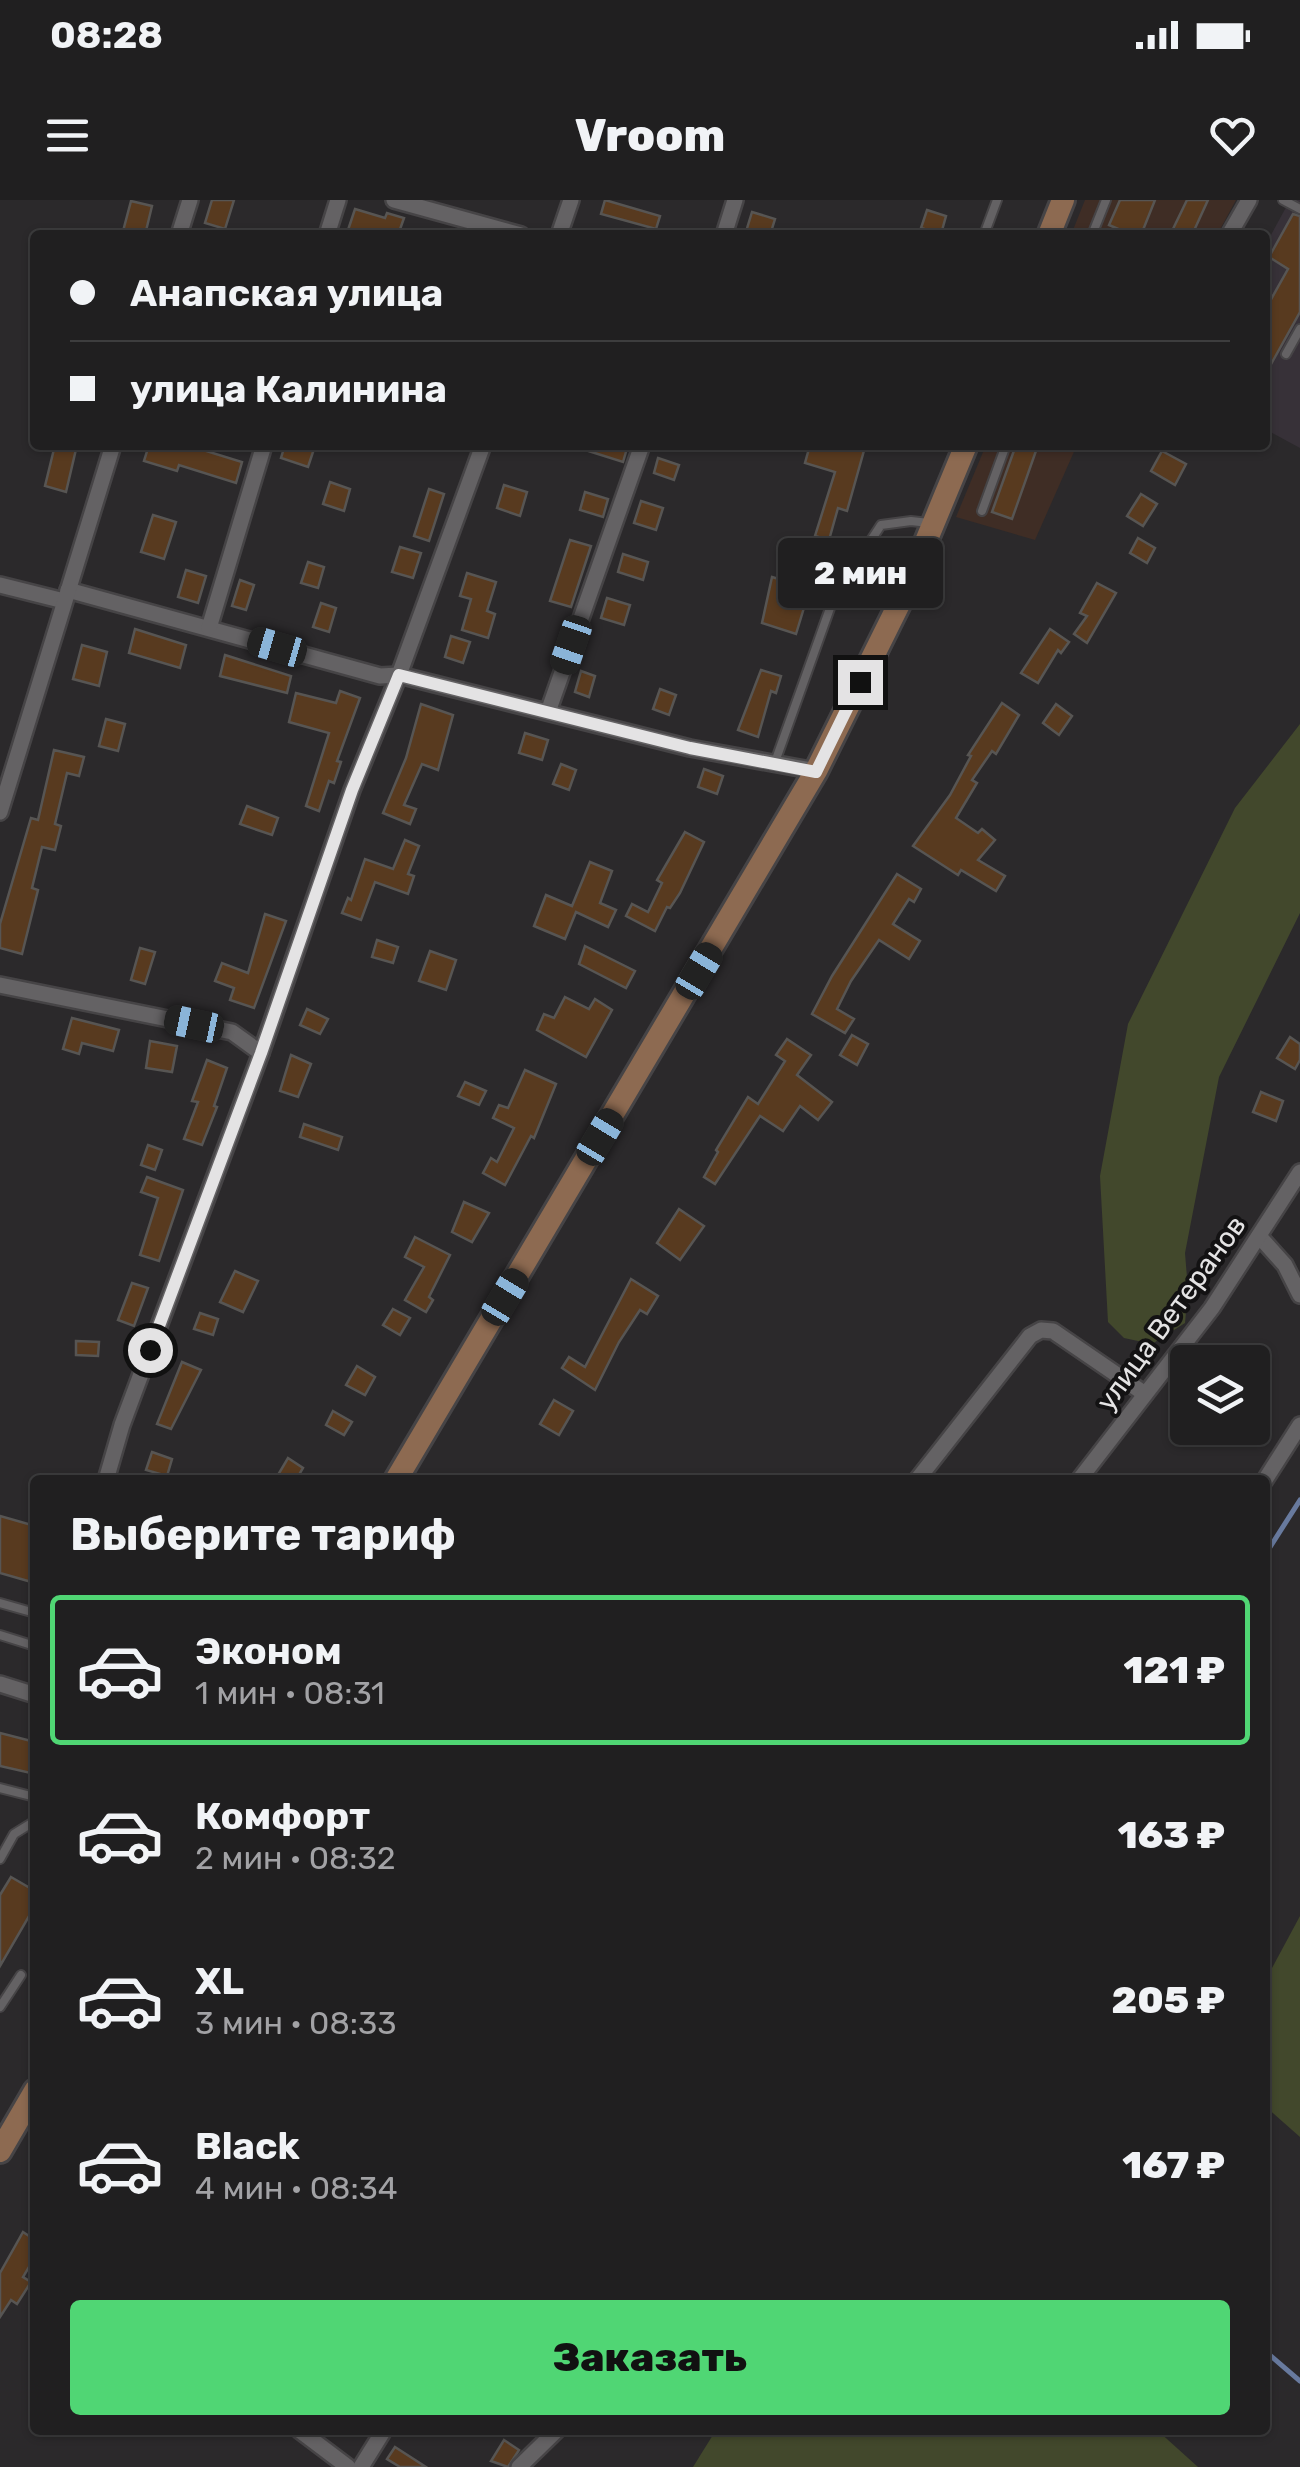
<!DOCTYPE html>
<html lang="ru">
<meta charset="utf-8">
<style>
:root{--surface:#201f20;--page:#2d2c2d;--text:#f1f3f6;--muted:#a2a2a5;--line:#3d3d3e;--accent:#50d674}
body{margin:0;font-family:Rubik,sans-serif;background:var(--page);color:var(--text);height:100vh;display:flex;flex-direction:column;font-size:38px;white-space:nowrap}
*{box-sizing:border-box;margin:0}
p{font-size:32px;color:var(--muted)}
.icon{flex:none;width:55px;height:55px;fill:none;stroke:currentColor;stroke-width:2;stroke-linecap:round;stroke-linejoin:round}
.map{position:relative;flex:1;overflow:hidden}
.side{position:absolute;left:30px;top:1275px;width:1240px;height:960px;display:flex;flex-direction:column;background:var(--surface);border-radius:10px;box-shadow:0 2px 8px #0004,0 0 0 2px var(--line)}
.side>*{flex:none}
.hud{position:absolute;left:30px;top:30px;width:1240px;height:220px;border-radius:10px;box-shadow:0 2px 8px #0004,0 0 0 2px var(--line);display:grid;align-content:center;height:220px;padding:0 40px;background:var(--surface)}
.controls{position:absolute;left:1170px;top:1145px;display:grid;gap:20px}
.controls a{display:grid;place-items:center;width:100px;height:100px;border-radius:10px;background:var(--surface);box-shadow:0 2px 8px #0004,0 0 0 2px var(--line);font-size:50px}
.end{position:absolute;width:45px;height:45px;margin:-22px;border:12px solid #e4e3e4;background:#111;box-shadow:0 0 0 5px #111}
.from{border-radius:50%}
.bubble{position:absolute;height:70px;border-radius:10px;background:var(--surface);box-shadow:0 2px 8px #0004,0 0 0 2px var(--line);font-size:32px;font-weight:800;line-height:70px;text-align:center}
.car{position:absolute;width:30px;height:60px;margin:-30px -15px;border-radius:12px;box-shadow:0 0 8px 2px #0007;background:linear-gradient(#222 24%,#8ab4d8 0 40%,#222 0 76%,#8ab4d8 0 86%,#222 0)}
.hud b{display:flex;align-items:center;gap:35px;height:95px;font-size:38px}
.hud b+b{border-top:2px solid var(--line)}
.hud i{width:25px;height:25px;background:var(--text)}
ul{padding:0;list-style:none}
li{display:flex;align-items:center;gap:30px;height:150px;margin:0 20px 15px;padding:0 20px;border:5px solid transparent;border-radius:10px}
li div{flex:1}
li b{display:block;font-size:38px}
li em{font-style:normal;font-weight:800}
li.on{border-color:var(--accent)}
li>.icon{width:90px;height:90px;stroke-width:1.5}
h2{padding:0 40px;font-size:45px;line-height:120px}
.action{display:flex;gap:20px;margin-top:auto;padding:20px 40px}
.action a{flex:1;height:115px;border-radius:10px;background:var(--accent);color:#111;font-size:40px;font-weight:800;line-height:115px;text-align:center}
.status{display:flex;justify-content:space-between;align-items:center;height:70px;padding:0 50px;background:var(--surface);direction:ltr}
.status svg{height:28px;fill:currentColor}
header{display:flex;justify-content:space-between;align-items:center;height:130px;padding:0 40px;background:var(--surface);font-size:45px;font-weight:800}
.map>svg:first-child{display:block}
</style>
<div class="status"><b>08:28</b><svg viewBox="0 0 49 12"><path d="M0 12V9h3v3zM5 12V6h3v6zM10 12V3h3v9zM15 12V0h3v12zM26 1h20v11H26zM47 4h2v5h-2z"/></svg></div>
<header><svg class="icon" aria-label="menu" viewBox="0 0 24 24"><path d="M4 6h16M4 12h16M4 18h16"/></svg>Vroom<svg class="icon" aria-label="heart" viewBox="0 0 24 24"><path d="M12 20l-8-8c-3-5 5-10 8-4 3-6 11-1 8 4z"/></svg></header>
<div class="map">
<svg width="1300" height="2267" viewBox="0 0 1300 2267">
<rect width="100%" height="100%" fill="#2b292b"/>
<g fill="#3f2d25">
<polygon points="1085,0 1236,0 1217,35 1071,35"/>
<polygon points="986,245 1077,245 1035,340 956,317"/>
</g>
<polygon fill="#373138" points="1290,0 1300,0 1300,248 1265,229 1265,46"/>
<g fill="#42482c">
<polygon points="1300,524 1300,713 1219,877 1185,1053 1188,1090 1185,1123 1152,1144 1124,1138 1108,1122 1100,976 1128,824 1235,608"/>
<polygon points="1300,1716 1300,1937 1265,1906 1265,1781"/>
<polygon points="716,2230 1157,2230 1198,2267 693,2267"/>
</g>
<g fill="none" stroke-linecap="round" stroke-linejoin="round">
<g stroke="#687a9e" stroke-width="5">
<polyline points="1265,1355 1300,1300"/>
<polyline points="1265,2151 1300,2181"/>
</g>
</g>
<g fill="#583a1f" stroke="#575553" stroke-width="2.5">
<polygon points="212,0 234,0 225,29 205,23"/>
<polygon points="605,0 660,16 656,29 601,14"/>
<polygon points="1120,0 1155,0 1141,35 1132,35 1109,25"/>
<polygon points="1187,0 1208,0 1192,35 1173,29"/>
<polygon points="131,1 152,6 145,35 122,35"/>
<polygon points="355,9 385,18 387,13 404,18 398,35 364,35 348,30"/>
<polygon points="927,10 946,16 941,34 921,28"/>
<polygon points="752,12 775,19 770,35 745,35"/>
<polygon points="1293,14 1300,16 1300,112 1265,175 1265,110 1288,69 1269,57"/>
<polygon points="55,245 77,245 66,292 45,286"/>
<polygon points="149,245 187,245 242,262 236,283 179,265 177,271 144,261"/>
<polygon points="285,245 314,249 308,267 281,258"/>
<polygon points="579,245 628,245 623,262 579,248"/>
<polygon points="810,245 865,247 847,311 838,308 829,340 815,336 835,272 805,263"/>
<polygon points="1016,245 1037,248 1012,319 992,312"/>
<polygon points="1162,251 1186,264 1175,285 1151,271"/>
<polygon points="658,258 679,265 674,280 654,273"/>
<polygon points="330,282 350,289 344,311 323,304"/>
<polygon points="504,285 527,292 520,316 497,308"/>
<polygon points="429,289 444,294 429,341 414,336"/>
<polygon points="585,292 608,299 603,317 580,310"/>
<polygon points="1141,294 1157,304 1143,326 1127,316"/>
<polygon points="641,301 663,308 656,330 634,323"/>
<polygon points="153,315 176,322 164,359 141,352"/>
<polygon points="1138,338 1155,348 1147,363 1130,353"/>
<polygon points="570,340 591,346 571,407 550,401"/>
<polygon points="814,345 836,352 829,373 808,366"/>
<polygon points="400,347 421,353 413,378 392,372"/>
<polygon points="623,354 648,362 643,380 618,372"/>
<polygon points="308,362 324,367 318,388 301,383"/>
<polygon points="186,370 206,376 198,403 178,397"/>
<polygon points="467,373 496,382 487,411 495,414 488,438 462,430 471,399 460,396"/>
<polygon points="772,377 810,388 796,434 762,423"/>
<polygon points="240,380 254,385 246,410 232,406"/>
<polygon points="1097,383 1116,393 1087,443 1074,434 1087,416 1080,413"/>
<polygon points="607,398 630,405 624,425 601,418"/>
<polygon points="321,403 336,408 329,432 313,427"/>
<polygon points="135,429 186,445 180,468 129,453"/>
<polygon points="1050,429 1069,442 1061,453 1058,450 1038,483 1021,473"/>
<polygon points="451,436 470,442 463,463 445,457"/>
<polygon points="82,445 107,452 99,486 73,479"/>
<polygon points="225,455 291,476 287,493 220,476"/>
<polygon points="761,470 781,476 776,493 771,491 758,537 738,530"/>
<polygon points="581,471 595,476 589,497 575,492"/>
<polygon points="660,489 676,495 669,515 653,509"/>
<polygon points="340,491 360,498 337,561 341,562 334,583 329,581 319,611 306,606 329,533 289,522 296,493 336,503"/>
<polygon points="1002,503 1019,515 996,554 992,551 972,580 977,583 956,618 978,633 982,629 995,640 978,660 1005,676 996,691 961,670 958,675 913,646 950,595 971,556 968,555"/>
<polygon points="421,504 453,515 438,570 422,564 404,605 416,609 410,624 383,613 406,558"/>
<polygon points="1056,504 1072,516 1059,535 1043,523"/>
<polygon points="106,519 125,524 118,551 99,546"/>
<polygon points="525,533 548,540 542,560 519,553"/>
<polygon points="54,550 84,557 79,576 67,573 55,624 61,626 55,650 42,647 32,688 38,690 22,754 0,748 0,724 31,618 38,620"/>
<polygon points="561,564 576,570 569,590 553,584"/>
<polygon points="704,569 723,576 717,594 698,587"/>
<polygon points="247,606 278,618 272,635 240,624"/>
<polygon points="685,632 704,642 680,693 670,708 667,707 655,731 626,716 632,704 648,712 662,683 657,680"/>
<polygon points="405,640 419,646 408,674 414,676 408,694 375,682 361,720 342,713 348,698 351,700 365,659 393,669"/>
<polygon points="590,662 612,671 600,703 616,710 608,727 576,712 565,739 534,726 546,695 572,706"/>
<polygon points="897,674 921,689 914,702 909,699 893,724 920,741 909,759 879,740 851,781 837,809 854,819 845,833 812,814 832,776"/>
<polygon points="265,714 286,721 254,808 230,800 234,788 215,781 222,763 248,773"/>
<polygon points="377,740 398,747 393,763 372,757"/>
<polygon points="585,746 635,771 626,788 579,764"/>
<polygon points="140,748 155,752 145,784 131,780"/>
<polygon points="430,751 456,760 446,790 419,781"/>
<polygon points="565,797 589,809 595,799 612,810 586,857 537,830 544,814 554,818"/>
<polygon points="307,809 328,819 320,834 300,825"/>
<polygon points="72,818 119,830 113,851 82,843 79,854 63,849"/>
<polygon points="852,835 868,844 857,865 840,855"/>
<polygon points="1290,837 1300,844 1300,860 1295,869 1277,858"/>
<polygon points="787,839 811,855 797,875 832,902 818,920 800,906 783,931 760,916 715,984 704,977 718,952 716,950 748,897 758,904 785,861 776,855"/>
<polygon points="150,841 177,846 172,872 146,868"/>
<polygon points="291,855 311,864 298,897 280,891"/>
<polygon points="207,860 227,868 214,906 217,907 202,945 184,939 198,902 192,901"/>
<polygon points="525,870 556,884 534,938 531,936 505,985 483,973 491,958 497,962 514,928 493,918 499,905 508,908"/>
<polygon points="465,882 486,891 479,905 458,896"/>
<polygon points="1261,892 1283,901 1276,921 1253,912"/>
<polygon points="304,924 342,937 338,950 300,937"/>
<polygon points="148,945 162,950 155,970 141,965"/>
<polygon points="147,977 183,990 159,1061 140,1055 158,998 141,992"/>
<polygon points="464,1002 489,1013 472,1042 452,1032"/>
<polygon points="679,1009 704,1026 680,1060 657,1043"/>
<polygon points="415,1037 450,1055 429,1097 433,1100 426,1112 405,1100 424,1067 405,1057"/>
<polygon points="235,1071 258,1081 243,1112 220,1102"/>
<polygon points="631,1079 658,1096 647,1114 640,1110 619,1142 595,1190 562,1168 569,1157 585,1167"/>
<polygon points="132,1083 148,1088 134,1126 118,1120"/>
<polygon points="393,1109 410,1118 400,1135 383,1125"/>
<polygon points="200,1113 218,1119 213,1135 194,1129"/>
<polygon points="76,1141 99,1142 98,1156 76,1155"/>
<polygon points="182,1162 201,1170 171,1229 157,1224"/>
<polygon points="357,1166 375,1177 365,1195 346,1185"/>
<polygon points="554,1200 573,1211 559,1235 540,1224"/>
<polygon points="333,1211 352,1222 344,1235 326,1225"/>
<polygon points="152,1252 172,1259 167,1276 146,1270"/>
<polygon points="288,1258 303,1268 296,1280 275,1280"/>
<polygon points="0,1316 35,1326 35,1383 0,1373"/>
<polygon points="0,1533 35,1542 35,1574 0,1566"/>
<polygon points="11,1677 35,1691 35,1706 0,1766 0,1695"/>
<polygon points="23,2032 35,2040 35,2057 23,2077 31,2082 17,2104 11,2100 0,2117 0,2073"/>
<polygon points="504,2240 519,2250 508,2267 491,2261"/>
<polygon points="395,2247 426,2267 400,2267 387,2259"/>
</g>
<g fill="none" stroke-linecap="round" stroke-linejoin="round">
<defs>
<g id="lane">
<polyline points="1283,0 1300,9"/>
<polyline points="984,35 997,0"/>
<polyline points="1092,35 1106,0"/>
<polyline points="1286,154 1300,129"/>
<polyline points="982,311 1006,245"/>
<polyline points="775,562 834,397 881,325 911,321 929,323"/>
<polyline points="0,1403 35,1413"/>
<polyline points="0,1435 35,1446"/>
<polyline points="0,1588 35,1597"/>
<polyline points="0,1659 14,1634 35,1621"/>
<polyline points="0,1807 21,1775"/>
</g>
<g id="street">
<polyline points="394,0 521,35"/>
<polyline points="179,35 190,0"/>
<polyline points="327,35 338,0"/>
<polyline points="559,35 571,0"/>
<polyline points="724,35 735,0"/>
<polyline points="1229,35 1249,0"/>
<polyline points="0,385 64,401"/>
<polyline points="68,390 380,476 399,475 690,548 816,571"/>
<polyline points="209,428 264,245"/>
<polyline points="548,512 642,245"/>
<polyline points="0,612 113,245"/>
<polyline points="0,785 232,832 261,853"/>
<polyline points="1259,1036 1285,1065 1300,1095"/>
<polyline points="106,1280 122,1225 261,853 352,590 399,475 483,245"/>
<polyline points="917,1280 1030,1136 1041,1130 1053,1131 1145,1194"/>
<polyline points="1079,1280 1212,1108 1300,972"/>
<polyline points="1265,1280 1300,1225"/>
<polyline points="0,1484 35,1495"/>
<polyline points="299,2230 348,2267"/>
<polyline points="361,2267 384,2230"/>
<polyline points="519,2267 557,2230"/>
</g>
<g id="secondary">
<polyline points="1049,35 1063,0"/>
<polyline points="396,1280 816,571 905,392 966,245"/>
<polyline points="0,1951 35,1891"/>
</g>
</defs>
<use href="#lane" stroke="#464446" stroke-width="12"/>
<use href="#street" stroke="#464446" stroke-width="20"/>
<use href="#secondary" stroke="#464446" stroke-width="28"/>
<use href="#lane" stroke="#646264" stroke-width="8"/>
<use href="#street" stroke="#646264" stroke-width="15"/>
<use href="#secondary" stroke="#8d6a51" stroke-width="22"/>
</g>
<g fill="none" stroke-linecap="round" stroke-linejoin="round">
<polyline stroke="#e4e3e4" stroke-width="12" points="150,1150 261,853 352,590 399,475 690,548 816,572 860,482"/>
</g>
<g text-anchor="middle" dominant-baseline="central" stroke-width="8" stroke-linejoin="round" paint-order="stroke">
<g font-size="28" fill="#e4e3e4" stroke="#131213">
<text transform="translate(1171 1113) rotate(-54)">улица Ветеранов</text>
</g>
</g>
</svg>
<div class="controls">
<a><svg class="icon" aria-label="layers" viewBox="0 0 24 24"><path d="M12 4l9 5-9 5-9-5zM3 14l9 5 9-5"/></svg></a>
</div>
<i class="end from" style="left:150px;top:1150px"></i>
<i class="end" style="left:860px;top:482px"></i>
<div class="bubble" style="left:778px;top:338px;width:165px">2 мин</div>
<i class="car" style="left:571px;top:445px;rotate:199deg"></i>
<i class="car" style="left:277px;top:447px;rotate:286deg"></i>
<i class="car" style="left:699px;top:771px;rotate:31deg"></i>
<i class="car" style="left:194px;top:824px;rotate:282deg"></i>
<i class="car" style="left:600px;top:937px;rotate:31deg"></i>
<i class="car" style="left:505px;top:1097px;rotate:31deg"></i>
<div class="hud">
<b><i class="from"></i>Анапская улица</b>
<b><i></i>улица Калинина</b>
</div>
<section class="side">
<h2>Выберите тариф</h2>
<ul>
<li class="on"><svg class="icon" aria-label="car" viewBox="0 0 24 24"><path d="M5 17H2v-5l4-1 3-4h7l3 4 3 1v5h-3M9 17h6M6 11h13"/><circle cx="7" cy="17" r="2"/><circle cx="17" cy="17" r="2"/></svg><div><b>Эконом</b><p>1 мин · 08:31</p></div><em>121 ₽</em></li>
<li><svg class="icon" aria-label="car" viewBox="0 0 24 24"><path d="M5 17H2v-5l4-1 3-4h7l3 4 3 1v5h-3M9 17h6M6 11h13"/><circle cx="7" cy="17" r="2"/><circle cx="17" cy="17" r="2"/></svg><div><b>Комфорт</b><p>2 мин · 08:32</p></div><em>163 ₽</em></li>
<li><svg class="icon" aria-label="car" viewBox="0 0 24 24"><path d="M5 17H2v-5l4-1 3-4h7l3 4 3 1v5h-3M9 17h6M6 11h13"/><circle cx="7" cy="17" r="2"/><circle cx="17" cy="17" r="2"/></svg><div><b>XL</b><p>3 мин · 08:33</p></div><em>205 ₽</em></li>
<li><svg class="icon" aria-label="car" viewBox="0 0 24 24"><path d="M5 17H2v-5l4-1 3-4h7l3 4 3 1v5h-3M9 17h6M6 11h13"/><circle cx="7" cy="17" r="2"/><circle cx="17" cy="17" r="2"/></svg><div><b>Black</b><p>4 мин · 08:34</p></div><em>167 ₽</em></li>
</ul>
<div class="action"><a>Заказать</a></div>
</section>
</div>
